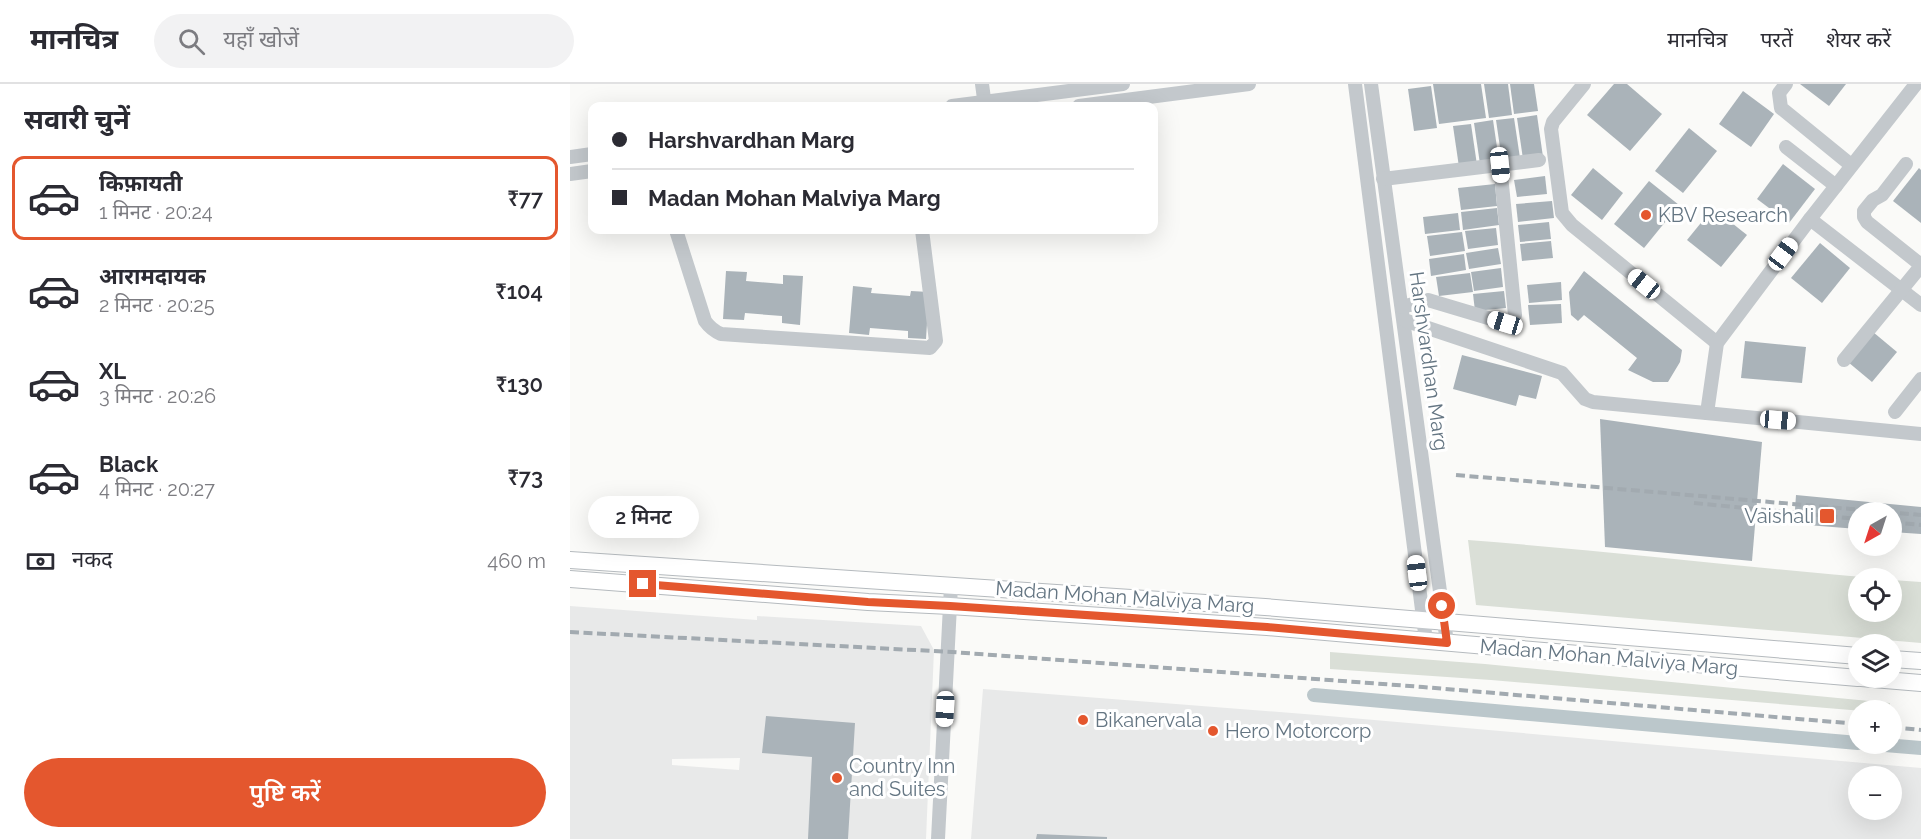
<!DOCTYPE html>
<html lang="hi">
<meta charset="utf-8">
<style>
:root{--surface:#fff;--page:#f2f2f3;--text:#2b2b33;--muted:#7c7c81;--line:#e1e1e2;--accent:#e4572e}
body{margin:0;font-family:Raleway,"Noto Sans Devanagari",sans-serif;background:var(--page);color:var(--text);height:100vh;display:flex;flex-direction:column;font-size:22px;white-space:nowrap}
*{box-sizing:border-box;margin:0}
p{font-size:20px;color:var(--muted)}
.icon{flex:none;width:33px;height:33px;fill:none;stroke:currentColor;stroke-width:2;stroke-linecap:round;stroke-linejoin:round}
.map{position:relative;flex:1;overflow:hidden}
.side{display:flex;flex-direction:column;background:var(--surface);width:570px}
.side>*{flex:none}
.hud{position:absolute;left:18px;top:18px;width:570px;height:132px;border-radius:12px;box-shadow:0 6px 24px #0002;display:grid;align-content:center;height:132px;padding:0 24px;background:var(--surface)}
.needle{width:39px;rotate:219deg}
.buttons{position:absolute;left:1278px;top:418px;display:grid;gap:12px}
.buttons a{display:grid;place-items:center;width:54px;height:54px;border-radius:50%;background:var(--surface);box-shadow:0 6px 24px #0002;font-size:30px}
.end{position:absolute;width:27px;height:27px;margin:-14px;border:8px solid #e4572e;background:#fff;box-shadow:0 0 0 3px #fff}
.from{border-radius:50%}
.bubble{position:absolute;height:42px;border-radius:21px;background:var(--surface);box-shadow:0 6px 24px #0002;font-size:20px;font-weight:600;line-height:42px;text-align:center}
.car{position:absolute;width:18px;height:36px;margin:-18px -9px;border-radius:8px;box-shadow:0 0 4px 2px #0007;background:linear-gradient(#fff 24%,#345 0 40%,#fff 0 76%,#345 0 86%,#fff 0)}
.hud b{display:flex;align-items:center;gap:21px;height:57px;font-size:22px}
.hud b+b{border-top:2px solid var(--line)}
.hud i{width:15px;height:15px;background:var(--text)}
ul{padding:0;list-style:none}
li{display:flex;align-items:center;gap:18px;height:84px;margin:0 12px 9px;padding:0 12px;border:3px solid transparent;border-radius:12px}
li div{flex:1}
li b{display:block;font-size:22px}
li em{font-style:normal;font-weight:600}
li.selected{border-color:var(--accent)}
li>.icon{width:54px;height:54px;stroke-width:1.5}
h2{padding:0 24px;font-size:27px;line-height:72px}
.pay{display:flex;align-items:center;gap:15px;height:66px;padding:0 24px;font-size:22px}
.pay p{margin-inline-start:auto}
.primary-button{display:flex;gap:12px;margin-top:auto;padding:12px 24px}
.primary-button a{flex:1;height:69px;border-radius:36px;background:var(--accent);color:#fff;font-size:24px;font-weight:600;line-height:69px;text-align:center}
header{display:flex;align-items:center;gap:36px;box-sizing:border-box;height:84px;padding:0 30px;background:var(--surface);border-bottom:2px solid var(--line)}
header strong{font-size:28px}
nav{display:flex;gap:33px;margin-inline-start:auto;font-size:21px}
.search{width:420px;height:54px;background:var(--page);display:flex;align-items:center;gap:15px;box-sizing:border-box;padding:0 21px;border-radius:33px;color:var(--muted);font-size:22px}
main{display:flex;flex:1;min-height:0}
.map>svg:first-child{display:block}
</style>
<header>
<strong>मानचित्र</strong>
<div class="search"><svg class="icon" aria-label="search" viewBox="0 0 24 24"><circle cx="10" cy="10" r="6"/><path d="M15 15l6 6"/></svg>यहाँ खोजें</div>
<nav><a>मानचित्र</a><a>परतें</a><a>शेयर करें</a></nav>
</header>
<main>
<section class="side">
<h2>सवारी चुनें</h2>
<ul>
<li class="selected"><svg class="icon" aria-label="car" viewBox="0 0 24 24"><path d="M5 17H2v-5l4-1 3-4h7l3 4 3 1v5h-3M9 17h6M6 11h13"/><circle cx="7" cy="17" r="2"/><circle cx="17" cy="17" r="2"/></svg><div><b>किफ़ायती</b><p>1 मिनट · 20:24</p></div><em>₹77</em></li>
<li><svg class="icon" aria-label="car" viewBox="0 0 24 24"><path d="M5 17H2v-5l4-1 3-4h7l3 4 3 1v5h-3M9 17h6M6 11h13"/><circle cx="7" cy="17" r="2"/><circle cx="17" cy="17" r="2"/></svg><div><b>आरामदायक</b><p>2 मिनट · 20:25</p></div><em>₹104</em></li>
<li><svg class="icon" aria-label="car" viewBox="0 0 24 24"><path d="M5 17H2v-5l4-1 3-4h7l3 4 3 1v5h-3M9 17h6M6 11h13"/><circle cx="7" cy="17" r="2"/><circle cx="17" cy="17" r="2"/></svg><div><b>XL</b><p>3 मिनट · 20:26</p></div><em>₹130</em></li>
<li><svg class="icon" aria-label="car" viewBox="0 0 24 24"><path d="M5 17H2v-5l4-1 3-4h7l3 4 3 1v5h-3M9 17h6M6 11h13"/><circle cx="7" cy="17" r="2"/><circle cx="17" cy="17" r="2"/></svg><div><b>Black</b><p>4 मिनट · 20:27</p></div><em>₹73</em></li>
</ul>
<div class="pay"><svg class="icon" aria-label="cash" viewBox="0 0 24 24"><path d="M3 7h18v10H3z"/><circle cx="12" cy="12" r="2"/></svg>नकद<p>460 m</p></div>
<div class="primary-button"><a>पुष्टि करें</a></div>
</section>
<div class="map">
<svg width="1351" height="755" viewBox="0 0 1351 755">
<rect width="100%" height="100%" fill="#fafaf8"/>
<g fill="#e8e9e9" fill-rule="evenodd">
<path d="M0,522L187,536V532L351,542L364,566L356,755H0ZM170,674L169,686L102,681V675Z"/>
<path d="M413,605L747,631L1351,684V755H401ZM1288,693H1322V726H1288Z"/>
</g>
<g fill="#dadfd7">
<path d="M898,456C1037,467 1175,483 1314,495H1288V528H1322V496L1351,498V559L906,521Z"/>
<polygon points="760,568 915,580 1320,619 1320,627 1293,627 921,596 760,585"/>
</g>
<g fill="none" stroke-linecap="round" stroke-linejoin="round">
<g stroke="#bbc7cb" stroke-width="14">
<polyline points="744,611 1288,659"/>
<polyline points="1303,660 1351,664"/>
</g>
</g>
<g fill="#aab3b9">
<polygon points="863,0 911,0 916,34 869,40"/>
<polygon points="914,0 938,0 942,31 919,34"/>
<polygon points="940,0 964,0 968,27 944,30"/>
<polygon points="1044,0 1057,0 1092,30 1060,67 1017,31"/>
<polygon points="1230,0 1276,0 1259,22"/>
<polygon points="861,2 867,44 844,47 838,5"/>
<polygon points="1173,7 1204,30 1181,63 1149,40"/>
<polygon points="967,31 973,73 953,75 947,34"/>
<polygon points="944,34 950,74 932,77 926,36"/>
<polygon points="923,36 929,77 910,80 904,39"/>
<polygon points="901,40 907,81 889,83 883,42"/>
<polygon points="1119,44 1147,67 1113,109 1085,87"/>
<polygon points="1213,80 1245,105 1219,139 1187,115"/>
<polygon points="1023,84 1053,109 1032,136 1001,111"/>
<polygon points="1349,84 1351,86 1351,139 1323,117"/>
<polygon points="975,92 977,110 947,113 944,96"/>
<polygon points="1079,97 1109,121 1074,164 1044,140"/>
<polygon points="925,100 927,122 891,126 888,104"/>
<polygon points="982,117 984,134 948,138 946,120"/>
<polygon points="927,124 929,141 893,146 891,128"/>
<polygon points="1143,124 1177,151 1151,183 1117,156"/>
<polygon points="888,129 890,146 855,150 853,133"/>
<polygon points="979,138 981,155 950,158 948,141"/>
<polygon points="926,144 928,161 898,165 895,147"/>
<polygon points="892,148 895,167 860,172 857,152"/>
<polygon points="981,157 983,174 952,177 950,160"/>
<polygon points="1250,159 1280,184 1252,219 1221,194"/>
<polygon points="928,164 931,180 899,185 896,169"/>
<polygon points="894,170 896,186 861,192 859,175"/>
<polygon points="931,184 933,203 904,207 901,188"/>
<polygon points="156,187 177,188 176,197 213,200 213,191 233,192 230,241 212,239 212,232 175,229 174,236 153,235"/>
<polygon points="1014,187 1112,266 1110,278 1098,298 1083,298 1058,286 1067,274 1014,231 1008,237 1001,231 999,208"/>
<polygon points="900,189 903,208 869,212 866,193"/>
<polygon points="991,198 992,216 959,219 957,201"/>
<polygon points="283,202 302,204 301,209 340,212 341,207 359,208 356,255 338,254 338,247 300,244 299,251 279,249"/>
<polygon points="934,207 936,224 905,227 903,210"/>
<polygon points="991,220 992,239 960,241 958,221"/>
<polygon points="1303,248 1327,268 1302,298 1278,278"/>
<polygon points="1175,257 1236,263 1232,299 1171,294"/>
<polygon points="892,271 972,292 966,315 949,311 946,322 883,305"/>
<polygon points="1030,335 1192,358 1182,477 1035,463"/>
<polygon points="1226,411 1351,423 1351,450 1322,448 1322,429 1288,429 1288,445 1224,440"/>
<polygon points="196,632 285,639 278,755 238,755 242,673 192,669"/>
<polygon points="467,750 537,753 537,755 466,755"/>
</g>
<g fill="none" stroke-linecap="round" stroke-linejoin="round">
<defs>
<g id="major">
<polyline points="0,476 695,523 1288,572"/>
<polyline points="0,495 298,518 380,522 697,543 1288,594"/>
<polyline points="1322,575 1351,577"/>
<polyline points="1291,594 1351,599"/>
</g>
</defs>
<use href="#major" stroke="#b5babe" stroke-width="18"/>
<g stroke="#c3c8cc" stroke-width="14">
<polyline points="412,0 415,22"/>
<polyline points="785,0 856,557"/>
<polyline points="801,0 877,559"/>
<polyline points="1014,0 983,38 981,45 992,129 1002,141 1147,259"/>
<polyline points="1216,0 1209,9 1211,24 1281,81"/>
<polyline points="382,22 553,0"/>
<polyline points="509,22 679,0"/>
<polyline points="1216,63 1266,102"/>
<polyline points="0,73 22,70"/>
<polyline points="1336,80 1312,111 1303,116 1294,127 1294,133 1297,138 1351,181"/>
<polyline points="0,90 22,87"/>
<polyline points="813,95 969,76"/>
<polyline points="1240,135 1351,221"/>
<path d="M106,146L135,237C140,244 144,247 151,250L360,264L366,257L352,146"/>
<polyline points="832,223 858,216 935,239 943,235 945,231 930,81"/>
<polyline points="834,236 992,289 1015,315 1023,318 1351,350"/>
<polyline points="1274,276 1351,182"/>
<polyline points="1325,328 1351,295"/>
<polyline points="1137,329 1147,259 1240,135 1346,0"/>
<polyline points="368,755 381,502"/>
</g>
<use href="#major" stroke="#fff" stroke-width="16"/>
<g stroke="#a2aab0" stroke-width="4" stroke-dasharray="9 4.5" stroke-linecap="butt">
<polyline points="886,391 1351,431"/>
<polyline points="1124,419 1288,435"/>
<polyline points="1322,438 1351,441"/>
<polyline points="0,548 382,568 853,603 1288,640"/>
<polyline points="1322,643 1351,646"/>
</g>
</g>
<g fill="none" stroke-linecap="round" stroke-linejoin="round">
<polyline stroke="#e4572e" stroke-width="8" points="73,500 298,518 380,522 697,543 877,559 872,522"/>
</g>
<g fill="#e4572e" stroke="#fff" stroke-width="2">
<circle cx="1076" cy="131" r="6"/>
<rect x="1249" y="424" width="16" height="16" rx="3"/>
<circle cx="513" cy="636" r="6"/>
<circle cx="643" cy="647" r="6"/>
<circle cx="267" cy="694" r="6"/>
</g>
<g text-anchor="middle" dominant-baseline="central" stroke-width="6" stroke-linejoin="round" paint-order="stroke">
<g font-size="20" fill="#657683" stroke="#fff" text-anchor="start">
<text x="1088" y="131">KBV Research</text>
<text x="1244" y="432" text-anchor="end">Vaishali</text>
<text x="525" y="636">Bikanervala</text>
<text x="655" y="647">Hero Motorcorp</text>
<text x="279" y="682">Country Inn<tspan x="279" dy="23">and Suites</tspan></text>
</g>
<g font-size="20" fill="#657683" stroke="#fff">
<text transform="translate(859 277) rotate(82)">Harshvardhan Marg</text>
<text transform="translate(555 513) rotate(4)">Madan Mohan Malviya Marg</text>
<text transform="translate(1039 573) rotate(5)">Madan Mohan Malviya Marg</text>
</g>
</g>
</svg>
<div class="buttons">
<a><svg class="needle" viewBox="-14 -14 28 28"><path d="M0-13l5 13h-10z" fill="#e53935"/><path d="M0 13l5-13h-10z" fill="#7c7c81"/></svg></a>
<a><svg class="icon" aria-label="locate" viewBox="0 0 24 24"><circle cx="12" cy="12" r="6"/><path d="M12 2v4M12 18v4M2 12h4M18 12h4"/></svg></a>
<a><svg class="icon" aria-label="layers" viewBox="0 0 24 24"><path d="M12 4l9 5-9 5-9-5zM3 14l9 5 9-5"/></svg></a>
<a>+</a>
<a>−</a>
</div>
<i class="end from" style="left:872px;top:522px"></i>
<i class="end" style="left:73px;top:500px"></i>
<div class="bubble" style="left:18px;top:412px;width:111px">2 मिनट</div>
<i class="car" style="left:930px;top:81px;rotate:174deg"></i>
<i class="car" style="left:1213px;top:170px;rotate:37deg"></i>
<i class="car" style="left:1074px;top:200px;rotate:309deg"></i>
<i class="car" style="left:935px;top:239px;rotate:287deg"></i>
<i class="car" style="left:1208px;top:336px;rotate:95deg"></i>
<i class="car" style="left:847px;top:489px;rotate:353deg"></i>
<i class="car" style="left:375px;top:625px;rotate:183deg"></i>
<div class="hud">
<b><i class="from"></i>Harshvardhan Marg</b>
<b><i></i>Madan Mohan Malviya Marg</b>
</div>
</div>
</main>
